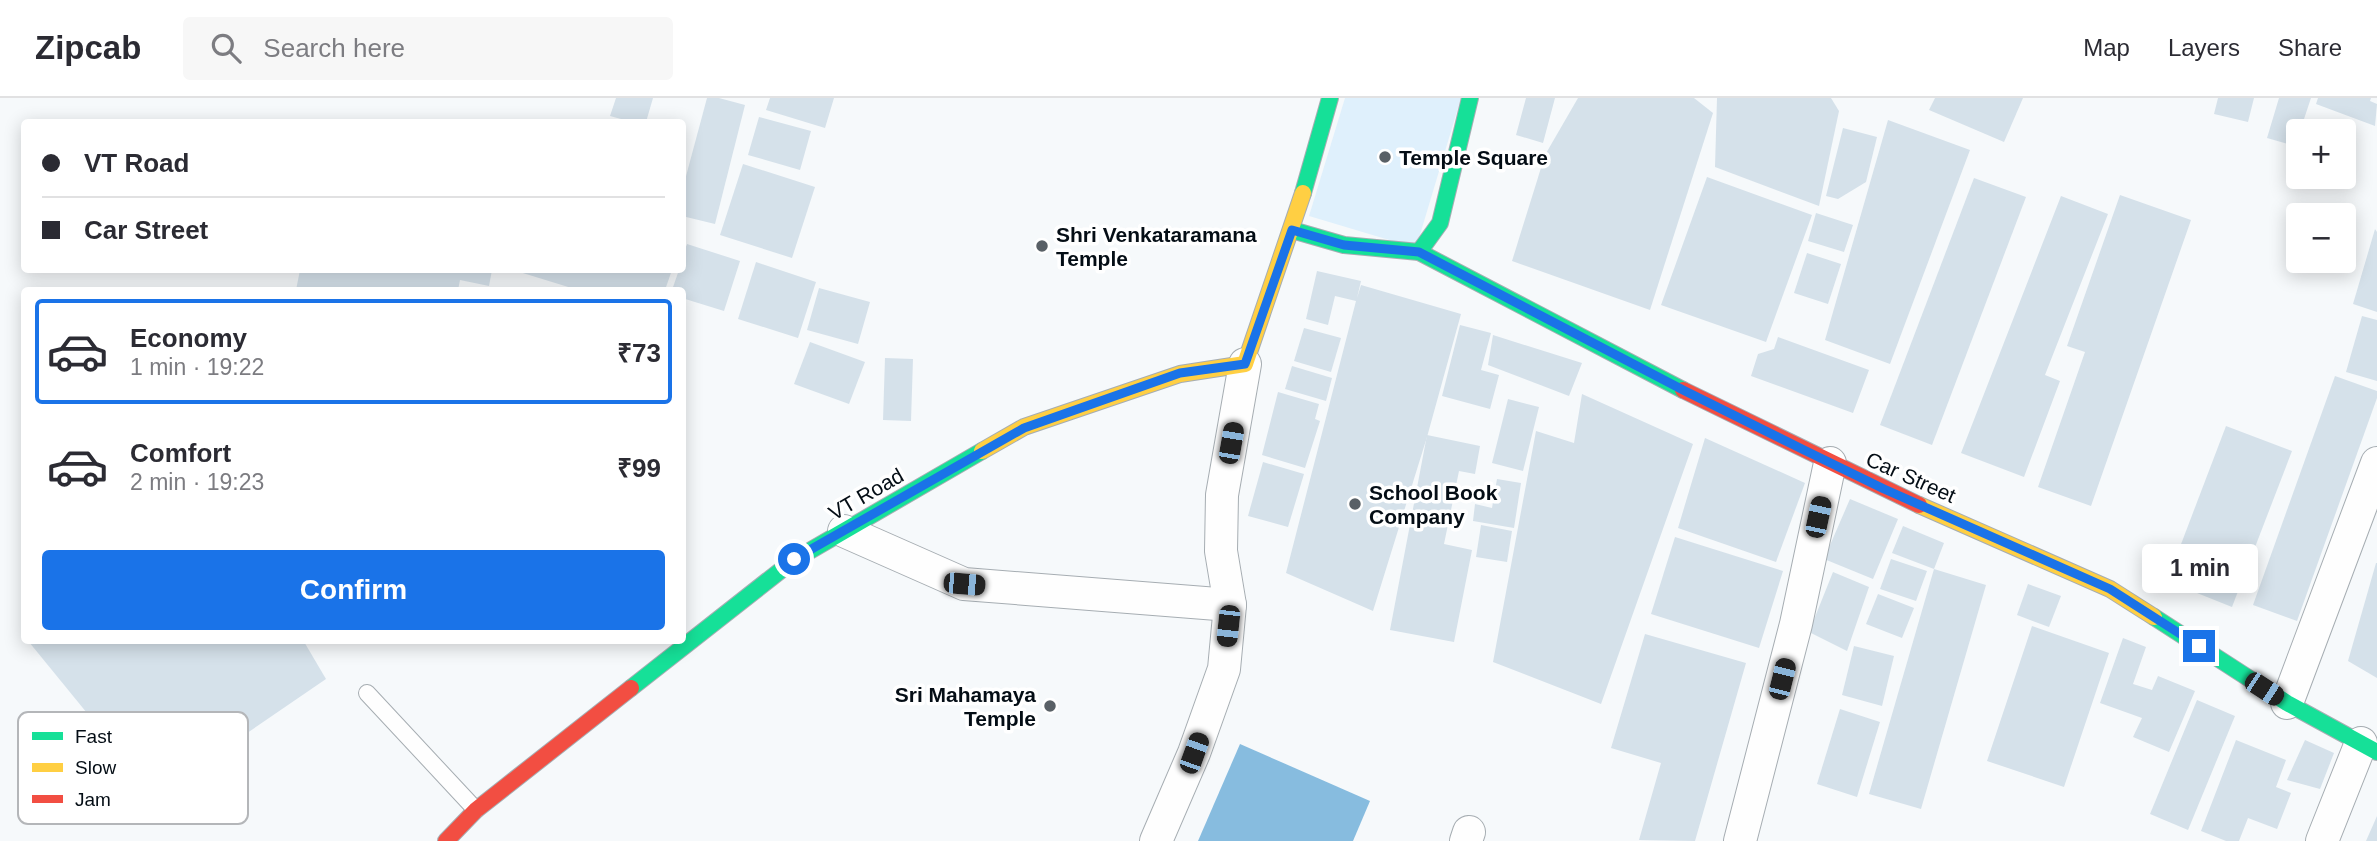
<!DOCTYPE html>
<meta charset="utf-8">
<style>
:root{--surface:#fff;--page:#f7f7f7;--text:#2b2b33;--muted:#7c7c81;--line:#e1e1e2;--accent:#1a73e8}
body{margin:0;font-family:Helvetica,sans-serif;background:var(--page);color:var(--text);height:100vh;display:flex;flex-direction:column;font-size:26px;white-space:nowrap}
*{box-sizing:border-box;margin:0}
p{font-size:23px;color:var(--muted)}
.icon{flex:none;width:38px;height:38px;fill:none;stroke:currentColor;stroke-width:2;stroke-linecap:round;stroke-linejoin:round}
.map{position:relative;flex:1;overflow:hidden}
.details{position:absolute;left:21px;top:189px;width:665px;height:357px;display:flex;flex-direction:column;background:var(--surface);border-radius:7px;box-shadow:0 4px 18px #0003}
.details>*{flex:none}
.top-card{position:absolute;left:21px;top:21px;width:665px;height:154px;border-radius:7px;box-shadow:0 4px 18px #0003;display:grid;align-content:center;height:154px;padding:0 21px;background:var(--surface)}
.tools{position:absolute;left:2286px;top:21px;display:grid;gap:14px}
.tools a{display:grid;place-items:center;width:70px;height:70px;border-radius:7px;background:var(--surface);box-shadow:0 4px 18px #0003;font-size:35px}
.end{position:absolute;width:32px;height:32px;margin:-16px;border:9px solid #1a73e8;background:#fff;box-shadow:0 0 0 4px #fff}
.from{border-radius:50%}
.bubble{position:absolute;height:49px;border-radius:7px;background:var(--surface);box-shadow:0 4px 18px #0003;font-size:23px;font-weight:800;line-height:49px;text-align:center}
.car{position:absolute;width:21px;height:42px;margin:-21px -10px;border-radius:9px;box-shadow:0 0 5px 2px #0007;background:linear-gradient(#222 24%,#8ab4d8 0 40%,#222 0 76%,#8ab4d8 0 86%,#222 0)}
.top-card b{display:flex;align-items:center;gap:24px;height:66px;font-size:26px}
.top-card b+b{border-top:2px solid var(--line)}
.top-card i{width:18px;height:18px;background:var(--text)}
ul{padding:12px 0 0;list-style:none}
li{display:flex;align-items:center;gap:21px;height:105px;margin:0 14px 10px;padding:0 7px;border:4px solid transparent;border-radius:7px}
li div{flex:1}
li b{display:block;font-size:26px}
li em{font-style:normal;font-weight:800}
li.active{border-color:var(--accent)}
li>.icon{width:63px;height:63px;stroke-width:1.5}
.action{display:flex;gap:14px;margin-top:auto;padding:14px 21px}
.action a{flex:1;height:80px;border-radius:7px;background:var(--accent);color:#fff;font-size:28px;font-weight:800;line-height:80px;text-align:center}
header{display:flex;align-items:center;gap:42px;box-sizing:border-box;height:98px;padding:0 35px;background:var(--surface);border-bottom:2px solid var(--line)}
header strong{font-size:33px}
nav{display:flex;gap:38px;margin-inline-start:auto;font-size:24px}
.search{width:490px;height:63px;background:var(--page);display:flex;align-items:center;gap:18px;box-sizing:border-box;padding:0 24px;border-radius:7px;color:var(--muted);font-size:26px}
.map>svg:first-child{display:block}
</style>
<header>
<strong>Zipcab</strong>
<div class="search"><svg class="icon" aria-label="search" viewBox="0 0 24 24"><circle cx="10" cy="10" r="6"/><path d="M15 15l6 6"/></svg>Search here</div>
<nav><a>Map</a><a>Layers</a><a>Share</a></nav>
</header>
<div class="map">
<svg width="2377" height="743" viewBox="0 0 2377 743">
<rect width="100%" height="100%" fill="#f6f9fb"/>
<polygon fill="#dff0fc" points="1345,0 1461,0 1416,150 1309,118"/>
<polygon fill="#87bcdf" points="1240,646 1370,703 1353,743 1198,743"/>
<g fill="#d5e1ea">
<polygon points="616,0 653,0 646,24 632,24 610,18"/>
<polygon points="707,0 719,0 745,7 715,126 682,118 682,93"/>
<polygon points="770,0 834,0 825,30 766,12"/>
<polygon points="1526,0 1555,0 1543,45 1516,37"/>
<polygon points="1578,0 1694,0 1713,15 1650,212 1512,163 1545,57"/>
<polygon points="1717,0 1831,0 1839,13 1819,108 1715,69"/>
<polygon points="1935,0 2023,0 2004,44 1929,12"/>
<polygon points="2218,0 2254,0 2248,24 2214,16"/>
<polygon points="2279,0 2311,0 2300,33 2298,33 2295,48 2267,40"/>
<polygon points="2318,0 2371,0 2370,3 2377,6 2375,28 2316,6"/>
<polygon points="759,19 811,33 800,72 748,57"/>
<polygon points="1888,22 1970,52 1890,266 1825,242"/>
<polygon points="1843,30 1877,39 1866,84 1838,101 1826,98"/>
<polygon points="743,66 815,89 792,160 720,137"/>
<polygon points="1707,79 1812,117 1766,244 1661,207"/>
<polygon points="1974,80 2026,99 1932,347 1880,327"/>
<polygon points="2120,97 2191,122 2091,408 2038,389 2085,254 2067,248"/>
<polygon points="2061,98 2108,116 2045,277 2060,283 2024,379 1961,355"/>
<polygon points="1816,115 1853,127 1844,154 1808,143"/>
<polygon points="2375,131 2377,134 2377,214 2353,206"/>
<polygon points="687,146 740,163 724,213 682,200 682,192 672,192 679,172 682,172 682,160"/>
<polygon points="1807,155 1841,166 1828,206 1794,195"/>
<polygon points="756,164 816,184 798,240 738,221"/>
<polygon points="300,172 492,172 489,188 460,182 458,192 296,192"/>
<polygon points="513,172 672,172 665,192 578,192"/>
<polygon points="1317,173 1361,183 1357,200 1361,187 1461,216 1427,339 1373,513 1286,475 1356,203 1335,198 1328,227 1306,221"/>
<polygon points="819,190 870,204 858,246 807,232"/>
<polygon points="2362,218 2377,222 2377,283 2346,274"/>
<polygon points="1460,227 1491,235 1481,272 1499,277 1490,311 1442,298"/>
<polygon points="1304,230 1341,240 1331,274 1294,263"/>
<polygon points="1493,237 1582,265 1569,298 1488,267"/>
<polygon points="1778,239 1869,272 1853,315 1751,278 1758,256 1774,251"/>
<polygon points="810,244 865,264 849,306 794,286"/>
<polygon points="885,260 913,261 911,323 883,322"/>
<polygon points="1292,268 1332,280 1326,303 1285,291"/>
<polygon points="2335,278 2377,293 2377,300 2297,523 2253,507"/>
<polygon points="1278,294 1319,306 1315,321 1320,323 1305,370 1262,357"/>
<polygon points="1582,296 1693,346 1601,606 1493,564 1536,333 1574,345"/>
<polygon points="1508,301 1539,309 1523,373 1492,365"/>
<polygon points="2226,328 2292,353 2232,509 2167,483"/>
<polygon points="1427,337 1480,348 1475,376 1459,373 1444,446 1472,452 1454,544 1390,532"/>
<polygon points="1705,340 1805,385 1776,464 1678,430"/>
<polygon points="1263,364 1304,376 1288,429 1248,418"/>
<polygon points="1497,381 1521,385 1514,430 1473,423 1475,406 1492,410"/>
<polygon points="1850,401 1898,421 1873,481 1824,461"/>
<polygon points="1481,427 1512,433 1507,464 1476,459"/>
<polygon points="1903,428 1944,445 1934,471 1892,455"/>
<polygon points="1675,439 1783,473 1759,550 1651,516"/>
<polygon points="1891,461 1927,473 1916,503 1880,491"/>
<polygon points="2376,465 2377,465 2377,580 2348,563"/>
<polygon points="1934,471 1986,487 1921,711 1869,696"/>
<polygon points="1833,474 1869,489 1847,553 1809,534"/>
<polygon points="2028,486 2061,498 2049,529 2017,517"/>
<polygon points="1878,496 1914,510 1902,540 1866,526"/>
<polygon points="2032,528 2109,555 2064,689 1987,663"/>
<polygon points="1645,536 1746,565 1695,743 1639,742 1661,665 1611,650"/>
<polygon points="2123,540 2146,549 2133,586 2152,592 2158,578 2195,593 2169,654 2133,639 2142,620 2100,605"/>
<polygon points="31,542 303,542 326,581 196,670 109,642 29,544"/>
<polygon points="1854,548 1894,558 1882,608 1842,597"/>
<polygon points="2197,602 2235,618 2188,732 2150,716"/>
<polygon points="1840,611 1880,624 1857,699 1817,686"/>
<polygon points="2236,642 2286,662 2276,689 2291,695 2277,731 2248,720 2239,743 2226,743 2201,733"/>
<polygon points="2305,642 2334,655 2320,691 2287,682"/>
<polygon points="2377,718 2377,743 2366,743"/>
</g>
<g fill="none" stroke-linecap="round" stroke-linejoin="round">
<defs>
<polyline id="lane" points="367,595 476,712"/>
<g id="street">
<polyline points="844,433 964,486 1230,507"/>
<polyline points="2287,605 2377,365"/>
<polyline points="1156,743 1194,655 1224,571 1230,507 1221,453 1222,397 1245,266"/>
<polyline points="1466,743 1469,734"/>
<polyline points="1740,743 1796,526 1830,365"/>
<polyline points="2322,743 2361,645"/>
</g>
<g id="fast">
<polyline points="1303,95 1330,0"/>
<polyline points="1292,132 1344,147 1419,154 1683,292"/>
<polyline points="1419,154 1440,125 1470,0"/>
<polyline points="2154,519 2287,605 2377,654"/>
<polyline points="631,590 794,462 982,353"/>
</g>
<g id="slow">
<polyline points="982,353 1024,329 1180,276 1245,266 1303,95"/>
<polyline points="1919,407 2110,491 2154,519"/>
</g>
<g id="jam">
<polyline points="1683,292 1919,407"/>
<polyline points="446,743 476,712 631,590"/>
</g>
</defs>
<use href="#lane" stroke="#a6adb2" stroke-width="18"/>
<use href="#street" stroke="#a6adb2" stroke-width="34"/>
<use href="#fast" stroke="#a6adb2" stroke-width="18"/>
<use href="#slow" stroke="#a6adb2" stroke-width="18"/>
<use href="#jam" stroke="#a6adb2" stroke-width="18"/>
<use href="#lane" stroke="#fefefe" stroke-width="16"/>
<use href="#street" stroke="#fefefe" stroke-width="32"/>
<use href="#fast" stroke="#16e098" stroke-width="16"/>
<use href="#slow" stroke="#ffcf43" stroke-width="16"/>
<use href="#jam" stroke="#f24e42" stroke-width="16"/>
</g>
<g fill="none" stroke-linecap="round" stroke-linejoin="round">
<polyline stroke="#1a73e8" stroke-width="9" points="794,461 1024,330 1180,275 1245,266 1292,132 1344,147 1419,154 1685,293 1806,353 1884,391 2110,491 2199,548"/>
</g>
<g fill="#596066" stroke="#fff" stroke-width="2.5">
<circle cx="1385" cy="59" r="7"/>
<circle cx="1042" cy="148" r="7"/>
<circle cx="1355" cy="406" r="7"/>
<circle cx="1050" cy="608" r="7"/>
</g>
<g text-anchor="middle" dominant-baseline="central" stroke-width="7" stroke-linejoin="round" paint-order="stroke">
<g font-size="21" font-weight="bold" fill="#040d15" stroke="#fff" text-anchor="start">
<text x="1399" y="59">Temple Square</text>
<text x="1056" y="136">Shri Venkataramana<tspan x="1056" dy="24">Temple</tspan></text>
<text x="1369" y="394">School Book<tspan x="1369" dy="24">Company</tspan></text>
<text x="1036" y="596" text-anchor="end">Sri Mahamaya<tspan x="1036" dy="24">Temple</tspan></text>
</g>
<g font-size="21" fill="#040d15" stroke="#fff">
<text transform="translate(1911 379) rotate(24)">Car Street</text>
<text transform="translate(866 396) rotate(-30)">VT Road</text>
</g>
</g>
<rect x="18" y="614" width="230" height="112" rx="10" fill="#fff" stroke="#b4b6b9" stroke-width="2"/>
<rect x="32" y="634" width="31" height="8" fill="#16e098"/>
<rect x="32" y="665" width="31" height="9" fill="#ffcf43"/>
<rect x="32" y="697" width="31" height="8" fill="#f24e42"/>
<g font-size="19" fill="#040d15">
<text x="75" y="645">Fast</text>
<text x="75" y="676">Slow</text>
<text x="75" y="708">Jam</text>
</g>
</svg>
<div class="tools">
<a>+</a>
<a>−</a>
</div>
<i class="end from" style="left:794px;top:461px"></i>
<i class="end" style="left:2199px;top:548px"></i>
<div class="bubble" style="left:2142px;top:446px;width:116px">1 min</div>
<i class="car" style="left:1231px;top:345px;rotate:10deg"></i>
<i class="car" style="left:1818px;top:419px;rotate:12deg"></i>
<i class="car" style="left:964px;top:486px;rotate:95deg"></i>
<i class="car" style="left:1228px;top:528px;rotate:186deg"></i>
<i class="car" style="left:1782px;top:581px;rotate:14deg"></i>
<i class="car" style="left:2264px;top:591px;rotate:123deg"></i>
<i class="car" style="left:1194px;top:655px;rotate:20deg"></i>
<div class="top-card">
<b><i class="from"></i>VT Road</b>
<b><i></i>Car Street</b>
</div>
<section class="details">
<ul>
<li class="active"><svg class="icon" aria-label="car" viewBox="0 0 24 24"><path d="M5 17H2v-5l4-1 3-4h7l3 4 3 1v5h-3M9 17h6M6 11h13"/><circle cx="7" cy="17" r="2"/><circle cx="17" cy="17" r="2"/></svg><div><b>Economy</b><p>1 min · 19:22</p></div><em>₹73</em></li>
<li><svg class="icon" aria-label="car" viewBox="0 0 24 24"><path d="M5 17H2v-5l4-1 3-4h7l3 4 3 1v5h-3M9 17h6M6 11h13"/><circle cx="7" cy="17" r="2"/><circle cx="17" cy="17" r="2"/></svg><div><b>Comfort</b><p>2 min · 19:23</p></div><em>₹99</em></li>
</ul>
<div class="action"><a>Confirm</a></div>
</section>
</div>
